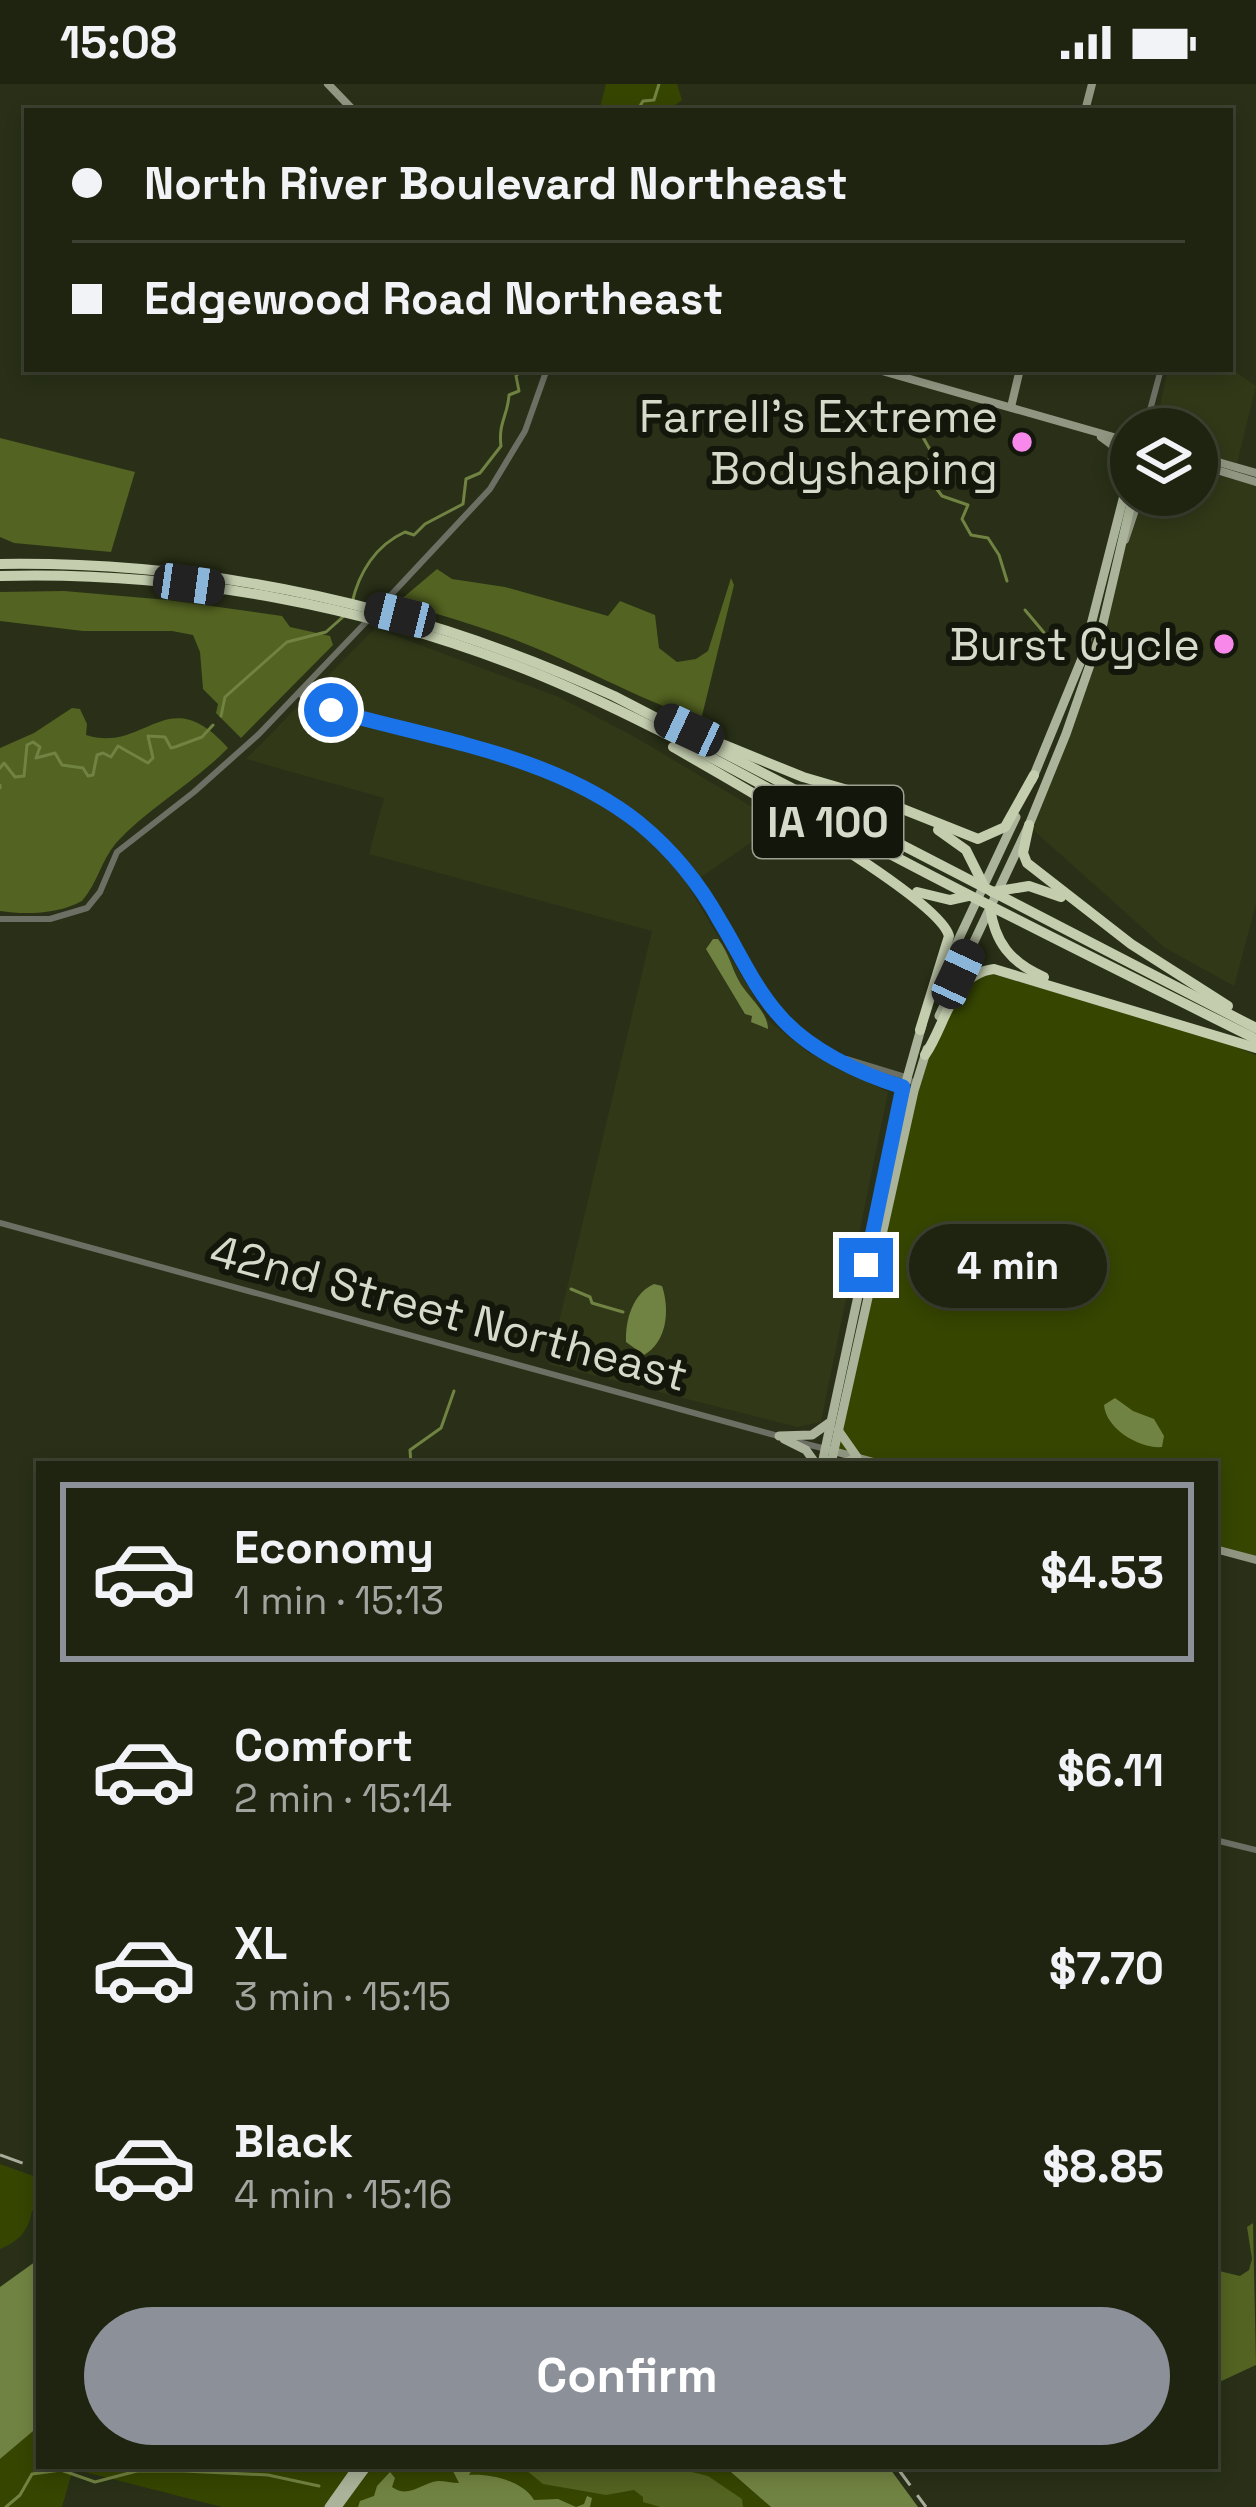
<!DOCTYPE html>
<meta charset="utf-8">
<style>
:root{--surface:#1f2411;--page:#2c301f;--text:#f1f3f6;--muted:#a1a49f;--line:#3c4131;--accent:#8c9099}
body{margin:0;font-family:"Space Grotesk",sans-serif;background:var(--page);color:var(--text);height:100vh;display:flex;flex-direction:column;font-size:45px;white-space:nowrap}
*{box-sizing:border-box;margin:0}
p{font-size:39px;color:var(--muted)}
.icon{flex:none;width:66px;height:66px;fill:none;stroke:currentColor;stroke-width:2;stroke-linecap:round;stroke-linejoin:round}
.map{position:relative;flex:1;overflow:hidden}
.sheet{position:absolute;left:36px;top:1377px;width:1182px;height:1008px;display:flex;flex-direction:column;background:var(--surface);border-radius:0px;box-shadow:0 6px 18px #0003,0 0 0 3px var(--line)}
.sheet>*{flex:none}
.hud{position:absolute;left:24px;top:24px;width:1209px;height:264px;border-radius:0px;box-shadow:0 6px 18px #0003,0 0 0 3px var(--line);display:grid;align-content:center;height:264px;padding:0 48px;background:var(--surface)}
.buttons{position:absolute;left:1110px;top:324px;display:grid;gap:24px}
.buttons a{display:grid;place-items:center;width:108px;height:108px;border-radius:50%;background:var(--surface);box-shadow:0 6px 18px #0003,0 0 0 3px var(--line);font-size:60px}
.end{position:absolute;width:54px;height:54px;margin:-27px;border:15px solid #1a73e8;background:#fff;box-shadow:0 0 0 6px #fff}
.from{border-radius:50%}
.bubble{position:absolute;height:84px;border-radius:42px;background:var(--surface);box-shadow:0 6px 18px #0003,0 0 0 3px var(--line);font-size:39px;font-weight:600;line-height:84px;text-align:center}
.car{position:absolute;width:36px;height:72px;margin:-36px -18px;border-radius:15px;box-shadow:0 0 9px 3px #0007;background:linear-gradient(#222 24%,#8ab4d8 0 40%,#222 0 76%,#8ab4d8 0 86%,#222 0)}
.hud b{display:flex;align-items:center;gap:42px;height:114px;font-size:45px}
.hud b+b{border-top:3px solid var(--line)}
.hud i{width:30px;height:30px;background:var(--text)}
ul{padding:21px 0 0;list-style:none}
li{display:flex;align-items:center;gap:36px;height:180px;margin:0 24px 18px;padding:0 24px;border:6px solid transparent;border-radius:0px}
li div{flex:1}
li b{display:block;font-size:45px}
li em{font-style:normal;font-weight:600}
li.selected{border-color:var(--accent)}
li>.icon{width:108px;height:108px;stroke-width:1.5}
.primary-button{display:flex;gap:24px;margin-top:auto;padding:24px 48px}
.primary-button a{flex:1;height:138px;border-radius:72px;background:var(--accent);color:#fff;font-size:48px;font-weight:600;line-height:138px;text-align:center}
.status{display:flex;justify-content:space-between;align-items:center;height:84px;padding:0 60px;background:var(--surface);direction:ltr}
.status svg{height:33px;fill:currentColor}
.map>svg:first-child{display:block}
</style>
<div class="status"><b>15:08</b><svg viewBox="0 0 49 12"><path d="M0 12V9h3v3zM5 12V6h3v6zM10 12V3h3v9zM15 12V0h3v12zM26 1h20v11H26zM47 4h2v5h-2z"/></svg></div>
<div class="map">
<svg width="1256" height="2423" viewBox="0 0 1256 2423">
<rect width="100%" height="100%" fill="#293017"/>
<g fill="#303818">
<polygon points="1230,284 1256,302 1237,379 1197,369 1197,345 1155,345 1168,285"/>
<polygon points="1197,377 1256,394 1256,820 1234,902 1164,863 1029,742 1100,552 1133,411 1197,411"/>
<polygon points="375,544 559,613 633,652 779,739 688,802 768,936 809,969 888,1008 821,1338 797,1343 549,1280 652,847 369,770 384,714 246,675"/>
</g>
<g fill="#364500">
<polygon points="606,0 677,0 682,16 667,27 599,27"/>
<polygon points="981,887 1208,952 1256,971 1256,1476 1215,1465 1215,1380 881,1380 834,1367 914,1007 955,910"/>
<path d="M0,2080L39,2094V2126L32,2127C28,2148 19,2157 0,2165Z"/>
<polygon points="39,2342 39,2382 724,2382 771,2423 222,2423 73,2385 62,2423 0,2423 0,2375"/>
</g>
<g fill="#536321">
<polygon points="0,354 135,388 111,468 14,459 0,453"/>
<path d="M437,485L452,495L505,503L608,532L620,517L655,531L659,564L677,578L696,575L708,567L731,494L734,501L701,636C636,615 577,579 513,555C476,541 437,530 398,518Z"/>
<polygon points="64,507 168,516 282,532 290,543 330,552 333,561 241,654 216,629 218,620 203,605 200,568 193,551 172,547 83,547 0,537 0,508"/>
<path d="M72,624L80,625L87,640L86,651C146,670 167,595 228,664C194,699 148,724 116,759C101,777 97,800 82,817C59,830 25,831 0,827V664L34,649Z"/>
<polygon points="1253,2139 1256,2281 1215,2300 1215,2186 1240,2192 1249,2186 1252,2175 1247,2143"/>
<polygon points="521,2382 668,2382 708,2392 742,2415 743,2423 660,2423 643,2418 643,2413 634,2406 606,2411 543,2400"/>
</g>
<g fill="#718342">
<path d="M713,855H718C730,869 733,892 745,906C755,919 768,931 768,945L751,938L752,932L745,930L706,865Z"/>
<path d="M654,1200L662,1202C670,1226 667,1258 644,1271L626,1258C625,1236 633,1209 654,1200Z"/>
<path d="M1115,1314L1133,1327L1154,1335L1164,1352L1162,1363C1140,1365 1106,1345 1104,1321Z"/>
<polygon points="39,2175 39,2342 0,2375 0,2203"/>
<path d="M464,2382H474L469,2391C490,2389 523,2397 534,2416L558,2415L576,2423L584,2420L587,2412L592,2414L590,2423H358L360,2417L374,2412L377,2402L390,2388L395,2394L392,2403C409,2415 421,2399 438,2397C445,2397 452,2399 459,2399L452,2385Z"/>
<polygon points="724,2382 888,2382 918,2423 771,2423"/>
</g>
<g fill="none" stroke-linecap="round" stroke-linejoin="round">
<g stroke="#718342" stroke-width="3">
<polyline points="637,27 643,17 654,16 659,0"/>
<polyline points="902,326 916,341 933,371 921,384 942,412 968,421 962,435 971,451 988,454 999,471 1007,497"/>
<path d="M352,519C359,488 376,461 405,448L414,451L425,440L463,420L466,395L480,389L501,362C498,339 508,331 509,311L519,307L516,292L522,285"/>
<polyline points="1025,526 1067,576"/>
<polyline points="221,632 225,613 287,558 326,548 344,532"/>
<polyline points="0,684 4,679 15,693 24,692 27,661 33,658 40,663 36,674 55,669 62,681 83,684 88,692 93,691 97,671 103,669 111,673 118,662 148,679 153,674 148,652 165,653 171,664 175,663 202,653 213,641"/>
<polyline points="0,701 0,704"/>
<polyline points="571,1205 590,1213 592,1219 623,1228"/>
<polyline points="411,1380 410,1366 441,1344 454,1307"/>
<polyline points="6,2423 20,2411 32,2390 61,2386 95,2398 137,2387 184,2387 268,2391 319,2402"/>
</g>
<g stroke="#6c7064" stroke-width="6">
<polyline points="1171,27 1171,25"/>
<polyline points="1145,345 1161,285"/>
<polyline points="376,527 490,405 525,347 547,285"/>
<polyline points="300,610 315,622 531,682 569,696 620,725 655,753 687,787 781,934 816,963 858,985 905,1002"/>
<polyline points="0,835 50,835 87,824 100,808 117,768 194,708 259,650 367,537"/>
<polyline points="847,975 906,993 916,1001"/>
<polyline points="0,1139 782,1353"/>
<polyline points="794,1357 826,1365"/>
<polyline points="1215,1756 1256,1766"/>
</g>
<g stroke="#909682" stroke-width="8">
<polyline points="328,0 354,27"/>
<polyline points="1085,27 1092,0"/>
<polyline points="875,285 1131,358"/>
<polyline points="1011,323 1020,285"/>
<polyline points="1101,353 1127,372 1128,390"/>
<polyline points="1197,372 1256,389"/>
<polyline points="1197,380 1256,398"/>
<polyline points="1125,456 1140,411"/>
<polyline points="830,1366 881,1380"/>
<polyline points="1215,1465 1256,1476"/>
</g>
<g stroke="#abb49a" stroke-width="9">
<polyline points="1032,696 1083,572 1131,384"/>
<polyline points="939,897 1016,733"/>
<polyline points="939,932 1029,741 1066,650 1100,552 1133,411"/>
<polyline points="838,1346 857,1373 844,1380"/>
<polyline points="779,1352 812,1351 829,1339"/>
<polyline points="784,1355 806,1366 816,1380"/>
<polyline points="822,1380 897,1030 922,941"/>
<polyline points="831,1380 914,1007 927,965"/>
<polyline points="329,2423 358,2382"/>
<polyline points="337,2423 367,2382"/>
</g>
<g stroke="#c4ceaf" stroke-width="10">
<path d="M0,480C213,477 420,523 614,612L1256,944"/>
<path d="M0,492C186,487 370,522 542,592C662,642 776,710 890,770C1011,834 1134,894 1256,955"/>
<polyline points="712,656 803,693 875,714 978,755 1005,743 1034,691"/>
<path d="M673,663C721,691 939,812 949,852L920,946"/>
<polyline points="1029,741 1023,769 1027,779 1131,860 1228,922"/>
<polyline points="938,746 966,766 985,804"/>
<polyline points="917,808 950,816 968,812"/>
<polyline points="992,808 1029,802 1061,813"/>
<path d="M990,822C994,858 1011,879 1044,893"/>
<path d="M925,971C946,941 951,890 994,885L1256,964"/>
</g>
<g stroke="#a9ae9c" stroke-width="3" stroke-dasharray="24 12" stroke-linecap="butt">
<polyline points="0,2071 39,2085"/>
<polyline points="896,2382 926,2423"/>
</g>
</g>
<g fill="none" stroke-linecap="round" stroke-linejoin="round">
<path stroke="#1a73e8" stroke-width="15" d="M331,626C433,655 554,671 639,739C672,766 699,799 720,837C739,868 754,903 778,930C807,965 860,990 903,1003L866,1181"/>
</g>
<g fill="#f888ea" stroke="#13170b" stroke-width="4.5">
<circle cx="1022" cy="358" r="12"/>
<circle cx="1224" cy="560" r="12"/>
</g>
<g text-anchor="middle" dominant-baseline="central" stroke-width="12" stroke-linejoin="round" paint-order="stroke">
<rect fill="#13170b" stroke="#9ba091" stroke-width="3" x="753" y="702" width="150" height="72" rx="9"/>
<g font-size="42" font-weight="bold" fill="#d5daca">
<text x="828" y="738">IA 100</text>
</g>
<g font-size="45" fill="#d5daca" stroke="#13170b" text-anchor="end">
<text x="998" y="332">Farrell's Extreme<tspan x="998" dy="52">Bodyshaping</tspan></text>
<text x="1200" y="560">Burst Cycle</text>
</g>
<g font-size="45" fill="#d5daca" stroke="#13170b">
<text transform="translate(449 1229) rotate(15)">42nd Street Northeast</text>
</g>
</g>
</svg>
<div class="buttons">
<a><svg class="icon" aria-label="layers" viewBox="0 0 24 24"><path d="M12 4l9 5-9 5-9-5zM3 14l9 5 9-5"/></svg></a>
</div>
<i class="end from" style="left:331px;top:626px"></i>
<i class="end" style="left:866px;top:1181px"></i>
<div class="bubble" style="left:909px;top:1140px;width:198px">4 min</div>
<i class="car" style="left:189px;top:500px;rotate:98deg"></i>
<i class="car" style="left:400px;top:531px;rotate:284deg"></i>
<i class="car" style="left:689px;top:646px;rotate:295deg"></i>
<i class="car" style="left:958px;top:890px;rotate:25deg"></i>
<div class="hud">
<b><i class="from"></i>North River Boulevard Northeast</b>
<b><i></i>Edgewood Road Northeast</b>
</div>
<section class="sheet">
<ul>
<li class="selected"><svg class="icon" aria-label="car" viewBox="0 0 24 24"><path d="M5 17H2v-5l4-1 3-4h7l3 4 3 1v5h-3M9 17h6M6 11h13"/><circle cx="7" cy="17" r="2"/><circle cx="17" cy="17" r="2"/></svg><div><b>Economy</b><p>1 min · 15:13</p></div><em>$4.53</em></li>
<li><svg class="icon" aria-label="car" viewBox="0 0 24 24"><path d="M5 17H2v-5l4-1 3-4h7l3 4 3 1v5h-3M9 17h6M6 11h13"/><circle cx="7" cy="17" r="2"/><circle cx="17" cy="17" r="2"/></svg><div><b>Comfort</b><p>2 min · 15:14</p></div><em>$6.11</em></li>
<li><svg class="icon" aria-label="car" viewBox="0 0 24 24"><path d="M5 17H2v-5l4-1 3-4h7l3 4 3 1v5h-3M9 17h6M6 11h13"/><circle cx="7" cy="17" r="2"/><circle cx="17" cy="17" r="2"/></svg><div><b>XL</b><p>3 min · 15:15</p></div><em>$7.70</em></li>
<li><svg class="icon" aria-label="car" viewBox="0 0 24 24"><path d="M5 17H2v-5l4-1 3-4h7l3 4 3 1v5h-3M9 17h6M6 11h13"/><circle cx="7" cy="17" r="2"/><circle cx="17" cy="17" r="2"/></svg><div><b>Black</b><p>4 min · 15:16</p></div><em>$8.85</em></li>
</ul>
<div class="primary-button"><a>Confirm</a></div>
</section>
</div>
